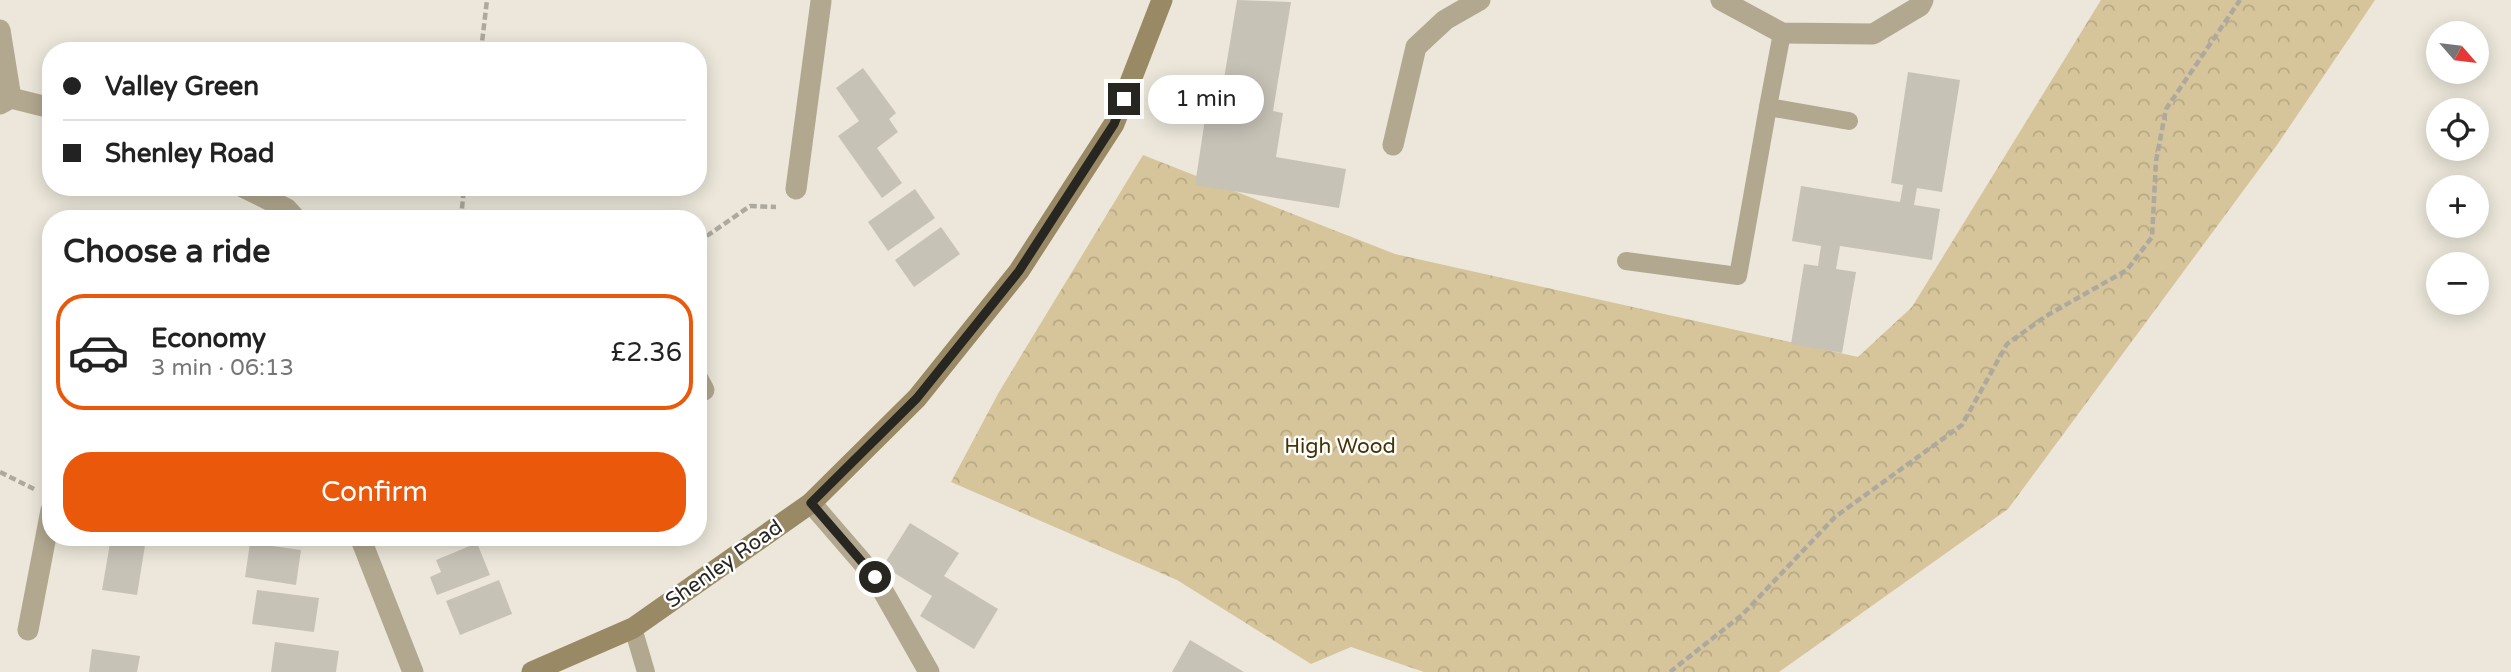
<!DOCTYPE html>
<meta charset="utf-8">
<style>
:root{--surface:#fff;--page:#f6f6f6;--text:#222;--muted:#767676;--line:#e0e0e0;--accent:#ea580c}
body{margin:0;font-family:"Varela Round",sans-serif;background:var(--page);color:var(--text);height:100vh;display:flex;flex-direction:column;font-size:26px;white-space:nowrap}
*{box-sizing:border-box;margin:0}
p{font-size:23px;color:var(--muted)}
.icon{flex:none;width:38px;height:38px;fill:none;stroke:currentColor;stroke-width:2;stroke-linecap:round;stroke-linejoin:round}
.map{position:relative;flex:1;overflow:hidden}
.panel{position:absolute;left:42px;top:210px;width:665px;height:336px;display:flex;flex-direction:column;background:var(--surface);border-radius:28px;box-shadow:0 4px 18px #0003}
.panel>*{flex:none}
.hud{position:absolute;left:42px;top:42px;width:665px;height:154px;border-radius:28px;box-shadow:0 4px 18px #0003;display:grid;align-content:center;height:154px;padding:0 21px;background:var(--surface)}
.needle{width:46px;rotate:118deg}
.tools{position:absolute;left:2426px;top:21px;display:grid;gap:14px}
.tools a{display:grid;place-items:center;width:63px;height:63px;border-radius:50%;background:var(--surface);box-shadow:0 4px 18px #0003;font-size:35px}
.end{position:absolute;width:32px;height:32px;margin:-16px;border:9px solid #282621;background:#fff;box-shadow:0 0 0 4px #fff}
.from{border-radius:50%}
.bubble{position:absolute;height:49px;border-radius:24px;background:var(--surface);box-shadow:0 4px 18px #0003;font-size:23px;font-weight:600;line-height:49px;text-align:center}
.hud b{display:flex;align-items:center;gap:24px;height:66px;font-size:26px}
.hud b+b{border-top:2px solid var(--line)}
.hud i{width:18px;height:18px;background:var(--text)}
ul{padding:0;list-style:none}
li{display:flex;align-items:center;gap:21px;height:116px;margin:0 14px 10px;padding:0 7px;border:4px solid var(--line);border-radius:28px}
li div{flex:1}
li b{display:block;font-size:26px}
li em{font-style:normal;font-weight:600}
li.current{border-color:var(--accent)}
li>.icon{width:63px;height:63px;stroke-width:1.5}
h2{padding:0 21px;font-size:32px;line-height:84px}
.button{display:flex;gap:14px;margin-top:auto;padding:14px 21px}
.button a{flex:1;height:80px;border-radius:28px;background:var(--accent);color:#fff;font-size:28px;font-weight:600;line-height:80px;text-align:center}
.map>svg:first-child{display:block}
</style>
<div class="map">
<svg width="2511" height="672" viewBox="0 0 2511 672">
<defs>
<pattern id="forest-crowns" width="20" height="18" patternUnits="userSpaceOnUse" patternTransform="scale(1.75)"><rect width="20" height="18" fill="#d6c59b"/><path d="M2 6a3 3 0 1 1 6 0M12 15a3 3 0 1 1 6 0" fill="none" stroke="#b8a985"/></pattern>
</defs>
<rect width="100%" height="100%" fill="#ece7da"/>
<polygon fill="url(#forest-crowns)" points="2101,0 2375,0 2277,145 2008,509 1779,672 1424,672 1351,647 1311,664 1177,580 951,482 999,392 1143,155 1395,254 1858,357 1912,307"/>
<g fill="#c7c2b6">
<polygon points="1237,0 1291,2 1273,111 1283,113 1276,157 1346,169 1339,208 1195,185 1205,119 1217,121"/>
<polygon points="863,68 896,113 889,119 898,132 877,148 902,183 882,198 838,136 859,121 836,88"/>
<polygon points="1908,72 1960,80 1942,192 1917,188 1914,205 1940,209 1932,260 1840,246 1836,269 1856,272 1842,353 1791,344 1804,264 1818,266 1821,246 1792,241 1801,186 1900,202 1903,185 1891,183"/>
<polygon points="915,189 935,218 888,251 868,222"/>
<polygon points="941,227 960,254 914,287 895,260"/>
<polygon points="910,523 959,553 944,576 998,609 974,649 920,616 932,596 883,566"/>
<polygon points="111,537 146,539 137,595 102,590"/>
<polygon points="250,543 301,550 296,585 245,577"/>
<polygon points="477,543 490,575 437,595 430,577 441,572 436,560"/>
<polygon points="499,580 512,614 460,635 446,601"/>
<polygon points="257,590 319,598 314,632 252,624"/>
<polygon points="1190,640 1244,672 1172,672"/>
<polygon points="275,642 339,651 336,672 271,672"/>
<polygon points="92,649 140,656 137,672 89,672"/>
</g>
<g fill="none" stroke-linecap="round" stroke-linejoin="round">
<g stroke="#ada99f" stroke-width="4.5" stroke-dasharray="7 3.5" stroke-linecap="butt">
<polyline points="481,51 487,0"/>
<polyline points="461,219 464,187"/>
<polyline points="698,242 750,206 776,207"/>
<polyline points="0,472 34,489"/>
<polyline points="1670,672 1742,615 1835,517 1962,425 2007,344 2046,316 2127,270 2152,237 2156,161 2166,109 2240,0"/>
</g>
<g stroke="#b2a890" stroke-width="18">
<polyline points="1782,33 1768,107 1849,121"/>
<polyline points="1626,261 1738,276 1768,107"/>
<polyline points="633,628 646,672"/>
</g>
<g stroke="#b2a890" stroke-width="21">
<polyline points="1721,0 1782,33 1873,34 1920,6 1923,0"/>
<polyline points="0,30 11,98"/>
<polyline points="0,104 11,98 51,108"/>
<polyline points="1393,145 1416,47 1445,20 1480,0"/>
<polyline points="243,187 287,209 296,219"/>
<polyline points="796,189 821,1"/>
<polyline points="698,379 704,390"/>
<polyline points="811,503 875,577 929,672"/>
<polyline points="360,537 413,672"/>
<polyline points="28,630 51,510"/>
</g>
<polyline stroke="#998964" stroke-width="21" points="532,672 633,628 811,503 917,398 1019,271 1114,124 1162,0"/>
</g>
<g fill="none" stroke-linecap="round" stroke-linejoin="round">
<polyline stroke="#282621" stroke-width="9" points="875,577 811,503 917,398 1019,271 1114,124 1124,99"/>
</g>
<g text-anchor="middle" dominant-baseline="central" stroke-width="5" stroke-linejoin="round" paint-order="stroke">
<g font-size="21" fill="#453403" stroke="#fff">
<text x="1340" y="446">High Wood</text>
</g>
<g font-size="21" fill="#282621" stroke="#fff">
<text transform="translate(724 564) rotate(-35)">Shenley Road</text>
</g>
</g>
</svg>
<div class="tools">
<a><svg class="needle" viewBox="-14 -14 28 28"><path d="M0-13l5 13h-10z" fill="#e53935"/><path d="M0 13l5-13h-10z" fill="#767676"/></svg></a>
<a><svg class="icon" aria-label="locate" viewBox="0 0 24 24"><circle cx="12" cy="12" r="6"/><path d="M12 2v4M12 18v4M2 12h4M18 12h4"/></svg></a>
<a>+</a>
<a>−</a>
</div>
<i class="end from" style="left:875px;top:577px"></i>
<i class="end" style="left:1124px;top:99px"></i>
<div class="bubble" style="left:1148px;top:75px;width:116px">1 min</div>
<div class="hud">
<b><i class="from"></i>Valley Green</b>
<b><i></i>Shenley Road</b>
</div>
<section class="panel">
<h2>Choose a ride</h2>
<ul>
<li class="current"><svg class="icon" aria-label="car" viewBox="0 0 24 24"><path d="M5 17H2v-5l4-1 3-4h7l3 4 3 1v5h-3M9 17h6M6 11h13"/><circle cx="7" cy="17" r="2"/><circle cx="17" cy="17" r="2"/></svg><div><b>Economy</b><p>3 min · 06:13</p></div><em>£2.36</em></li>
</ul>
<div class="button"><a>Confirm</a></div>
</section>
</div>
